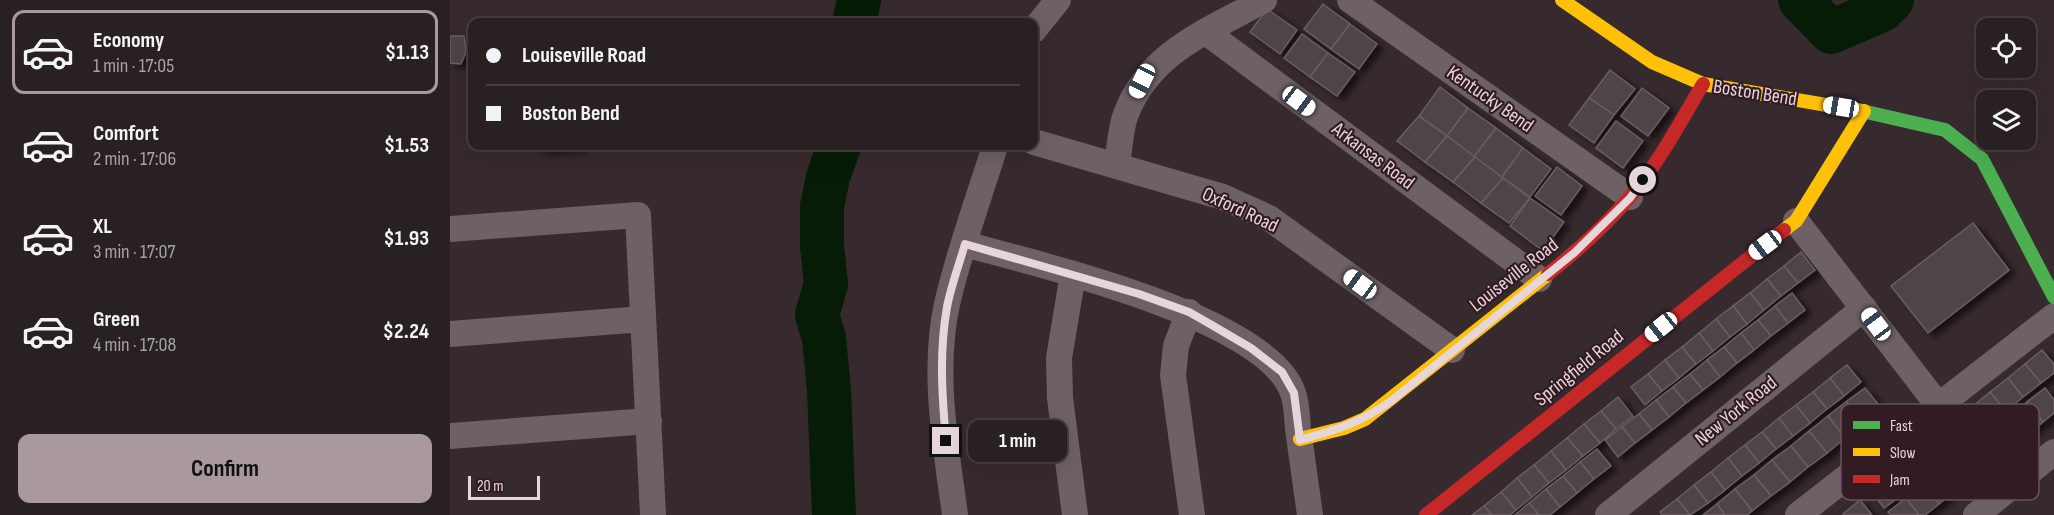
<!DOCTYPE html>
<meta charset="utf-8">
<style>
:root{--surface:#292022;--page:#31282a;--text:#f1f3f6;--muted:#a5a3a5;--line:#453e40;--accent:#a9999d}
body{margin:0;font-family:"Sofia Sans Condensed",sans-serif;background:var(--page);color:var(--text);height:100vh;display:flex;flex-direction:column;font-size:22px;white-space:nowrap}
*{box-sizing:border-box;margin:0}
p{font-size:20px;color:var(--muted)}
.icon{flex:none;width:33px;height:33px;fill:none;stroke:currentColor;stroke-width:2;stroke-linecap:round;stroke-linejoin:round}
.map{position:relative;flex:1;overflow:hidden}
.sheet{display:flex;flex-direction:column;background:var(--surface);width:450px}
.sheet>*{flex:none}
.top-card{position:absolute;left:18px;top:18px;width:570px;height:132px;border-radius:12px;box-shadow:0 6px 24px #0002,0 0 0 2px var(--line);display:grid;align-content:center;height:132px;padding:0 18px;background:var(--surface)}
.buttons{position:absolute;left:1526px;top:18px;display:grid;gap:12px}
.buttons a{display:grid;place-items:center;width:60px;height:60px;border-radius:12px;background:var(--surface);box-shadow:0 6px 24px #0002,0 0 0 2px var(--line);font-size:30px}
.scale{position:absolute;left:18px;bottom:15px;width:72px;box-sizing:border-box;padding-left:6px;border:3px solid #e6d5d9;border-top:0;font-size:16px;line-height:21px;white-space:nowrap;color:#e6d5d9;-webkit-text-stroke:4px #321b22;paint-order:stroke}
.end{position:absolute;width:27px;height:27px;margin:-14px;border:8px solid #e6d5d9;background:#111;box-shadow:0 0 0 3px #111}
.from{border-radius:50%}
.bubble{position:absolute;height:42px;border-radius:12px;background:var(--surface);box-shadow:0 6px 24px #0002,0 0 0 2px var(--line);font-size:20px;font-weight:700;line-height:42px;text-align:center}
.car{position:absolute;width:18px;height:36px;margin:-18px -9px;border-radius:8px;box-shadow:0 0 4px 2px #0007;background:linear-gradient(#fff 24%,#345 0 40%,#fff 0 76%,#345 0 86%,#fff 0)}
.top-card b{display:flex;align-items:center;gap:21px;height:57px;font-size:22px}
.top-card b+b{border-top:2px solid var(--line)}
.top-card i{width:15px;height:15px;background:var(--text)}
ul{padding:10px 0 0;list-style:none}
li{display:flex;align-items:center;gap:18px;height:84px;margin:0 12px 9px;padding:0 6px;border:3px solid transparent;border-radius:12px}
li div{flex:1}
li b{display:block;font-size:22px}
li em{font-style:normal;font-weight:700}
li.active{border-color:var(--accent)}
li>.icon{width:54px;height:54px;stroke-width:1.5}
.button{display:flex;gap:12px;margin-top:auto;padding:12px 18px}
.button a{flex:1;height:69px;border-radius:12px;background:var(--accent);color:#111;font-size:24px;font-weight:700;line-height:69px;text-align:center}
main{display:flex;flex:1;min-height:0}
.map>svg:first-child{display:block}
</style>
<main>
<section class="sheet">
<ul>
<li class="active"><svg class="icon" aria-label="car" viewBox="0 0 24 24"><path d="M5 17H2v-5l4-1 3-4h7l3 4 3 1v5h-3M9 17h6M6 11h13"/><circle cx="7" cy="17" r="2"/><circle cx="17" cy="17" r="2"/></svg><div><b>Economy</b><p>1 min · 17:05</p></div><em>$1.13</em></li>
<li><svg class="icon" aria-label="car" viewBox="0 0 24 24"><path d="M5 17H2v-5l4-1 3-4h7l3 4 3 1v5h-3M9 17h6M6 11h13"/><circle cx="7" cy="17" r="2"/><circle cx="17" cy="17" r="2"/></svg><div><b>Comfort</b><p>2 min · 17:06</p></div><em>$1.53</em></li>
<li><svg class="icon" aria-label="car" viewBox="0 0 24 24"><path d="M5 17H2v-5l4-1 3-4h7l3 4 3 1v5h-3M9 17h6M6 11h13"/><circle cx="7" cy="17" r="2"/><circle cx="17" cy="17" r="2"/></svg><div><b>XL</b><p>3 min · 17:07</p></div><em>$1.93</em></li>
<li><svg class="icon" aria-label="car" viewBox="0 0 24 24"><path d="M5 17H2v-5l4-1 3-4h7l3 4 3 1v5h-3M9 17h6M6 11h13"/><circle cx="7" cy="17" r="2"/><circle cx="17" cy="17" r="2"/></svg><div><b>Green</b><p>4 min · 17:08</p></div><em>$2.24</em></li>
</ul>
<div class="button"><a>Confirm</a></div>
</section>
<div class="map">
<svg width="1604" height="515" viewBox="0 0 1604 515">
<defs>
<filter id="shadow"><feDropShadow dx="6" dy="4" stdDeviation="3" flood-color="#0009"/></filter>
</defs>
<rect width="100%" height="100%" fill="#372a2e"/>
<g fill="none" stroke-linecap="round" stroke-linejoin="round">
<g stroke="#061c06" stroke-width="44">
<polyline points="1350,0 1381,32 1432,10 1442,0"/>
<polyline points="404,22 409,0"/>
<polyline points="384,515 379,390 374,338 367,315 376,284 372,246 372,206 378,177 389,146"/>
</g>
</g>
<g fill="#4e4447" stroke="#695e61" stroke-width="1.5" filter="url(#shadow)">
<polygon points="873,4 900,24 881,49 854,29"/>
<polygon points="817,9 847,30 830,54 800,32"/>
<polygon points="900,24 927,44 909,69 881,49"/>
<polygon points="852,34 878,53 860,77 834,58"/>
<polygon points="0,36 14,36 16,52 11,64 0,63"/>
<polygon points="878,53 905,72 887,96 860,77"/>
<polygon points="1160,70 1185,89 1164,115 1139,98"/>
<polygon points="990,87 1018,108 997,136 969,116"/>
<polygon points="1192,88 1219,108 1198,136 1171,116"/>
<polygon points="1139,98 1164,115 1144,143 1119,125"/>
<polygon points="1018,108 1046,128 1024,157 997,136"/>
<polygon points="969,116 997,136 975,162 947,141"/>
<polygon points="1166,121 1193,141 1173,168 1146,148"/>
<polygon points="1046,128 1073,148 1052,177 1024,157"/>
<polygon points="997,136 1025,157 1003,182 975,162"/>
<polygon points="89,146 130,146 130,148 89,150"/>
<polygon points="1073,148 1101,169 1080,197 1052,177"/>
<polygon points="1025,157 1053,178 1031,203 1003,182"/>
<polygon points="1107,167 1132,186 1111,215 1085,196"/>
<polygon points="1053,178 1080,198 1059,223 1031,203"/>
<polygon points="1080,198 1114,222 1093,251 1060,226"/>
<polygon points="1523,223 1559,270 1478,333 1441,286"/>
<polygon points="1351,252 1365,270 1348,283 1334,266"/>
<polygon points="1334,266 1348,283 1331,296 1317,279"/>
<polygon points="1317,279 1331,296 1314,310 1300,293"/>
<polygon points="1300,293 1314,310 1297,324 1283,306"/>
<polygon points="1342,293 1355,310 1338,323 1325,306"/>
<polygon points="1283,306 1297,324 1280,337 1266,319"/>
<polygon points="1325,306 1338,323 1321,336 1308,320"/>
<polygon points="1266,319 1280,337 1263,351 1249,333"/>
<polygon points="1308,320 1321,336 1304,350 1291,333"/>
<polygon points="1249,333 1263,351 1246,364 1232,347"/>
<polygon points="1291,333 1304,350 1287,363 1274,347"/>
<polygon points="1232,347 1246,364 1229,378 1215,360"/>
<polygon points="1274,347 1287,363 1270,377 1257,360"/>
<polygon points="1592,350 1604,364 1604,373 1591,383 1575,364"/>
<polygon points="1215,360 1229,378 1212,391 1198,374"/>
<polygon points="1257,360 1270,377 1253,390 1240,374"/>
<polygon points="1575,364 1591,383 1573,397 1558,378"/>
<polygon points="1397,365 1411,382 1394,396 1380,378"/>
<polygon points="1198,374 1212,391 1195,405 1181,387"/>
<polygon points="1240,374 1253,390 1236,403 1223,387"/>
<polygon points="1380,378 1394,396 1377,409 1363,392"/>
<polygon points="1558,378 1573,397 1556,411 1540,392"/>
<polygon points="1223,387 1236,403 1219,417 1206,400"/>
<polygon points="1415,388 1432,409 1414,424 1396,402"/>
<polygon points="1595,388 1604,400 1604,413 1593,422 1577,402"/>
<polygon points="1363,392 1377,409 1360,423 1346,405"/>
<polygon points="1540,392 1556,411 1538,425 1523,406"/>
<polygon points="1168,397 1183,416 1166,429 1151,411"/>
<polygon points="1206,400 1219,417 1202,430 1189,414"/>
<polygon points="1396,402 1414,424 1395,438 1378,416"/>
<polygon points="1577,402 1593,422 1576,436 1560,416"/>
<polygon points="1346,405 1360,423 1343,436 1329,418"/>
<polygon points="1151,411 1166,429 1150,443 1134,424"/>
<polygon points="1189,414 1202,430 1185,443 1172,427"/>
<polygon points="1378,416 1395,438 1377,453 1359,431"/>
<polygon points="1329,418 1343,436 1326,449 1312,432"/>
<polygon points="1134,424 1150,443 1133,456 1117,438"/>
<polygon points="1172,427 1185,443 1168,457 1155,440"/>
<polygon points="1359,431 1377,453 1358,467 1341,446"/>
<polygon points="1312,432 1326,449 1309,463 1295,445"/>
<polygon points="1117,438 1133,456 1116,470 1101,451"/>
<polygon points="1295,445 1309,463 1292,476 1278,458"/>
<polygon points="1341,446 1358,467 1340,482 1322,460"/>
<polygon points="1147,449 1161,466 1144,479 1130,462"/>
<polygon points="1101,451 1116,470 1099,483 1084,465"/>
<polygon points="1278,458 1292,476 1275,490 1261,472"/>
<polygon points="1322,460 1340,482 1321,496 1304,475"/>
<polygon points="1130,462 1144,479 1127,493 1113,476"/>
<polygon points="1084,465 1099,483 1082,497 1067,478"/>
<polygon points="1491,470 1506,490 1489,504 1473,484"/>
<polygon points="1261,472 1275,490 1258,503 1244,485"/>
<polygon points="1304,475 1321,496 1302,511 1285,489"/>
<polygon points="1436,475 1452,495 1434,508 1419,489"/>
<polygon points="1113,476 1127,493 1110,507 1096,489"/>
<polygon points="1067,478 1082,497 1066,510 1051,492"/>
<polygon points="1473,484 1489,504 1475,515 1469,515 1456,498"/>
<polygon points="1244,485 1258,503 1240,515 1227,499"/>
<polygon points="1096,489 1110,507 1100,515 1089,515 1079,503"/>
<polygon points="1285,489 1302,511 1297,515 1275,515 1267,504"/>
<polygon points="1051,492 1066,510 1060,515 1042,515 1034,506"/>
<polygon points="1456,498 1469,515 1441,515 1438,512"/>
<polygon points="1227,499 1240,515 1212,515 1210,512"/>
<polygon points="1410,500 1422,515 1394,515 1393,514"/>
<polygon points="1079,503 1089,515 1065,515"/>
<polygon points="1267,504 1275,515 1253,515"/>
<polygon points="1034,506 1042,515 1022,515"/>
</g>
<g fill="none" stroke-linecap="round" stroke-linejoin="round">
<g stroke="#6d6165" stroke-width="26">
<polyline points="900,0 1180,197"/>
<polyline points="584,30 608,0"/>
<polyline points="756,32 1089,279"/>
<polyline points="584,142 773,197 819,218 1002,350"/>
<path d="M667,164C670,148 670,129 676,114C700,51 759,31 814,0"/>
<polyline points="1346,221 1488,405"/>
<polyline points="0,229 188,215 203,515"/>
<path d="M515,244C589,265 817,317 843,393C847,404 847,418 848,429C852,458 856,486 860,515"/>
<polyline points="623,274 609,358 610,398 625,515"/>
<polyline points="739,312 726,346 723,375 742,515"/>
<polyline points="0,334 193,319"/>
<polyline points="0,436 199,421"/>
<path d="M505,515C496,447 482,373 497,304C509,251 529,198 545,146"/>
<polyline points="1158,515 1414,308"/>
<polyline points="1348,515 1604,316"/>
<polyline points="1526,515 1604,452"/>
</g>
<polyline stroke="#4caf50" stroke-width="14" points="1412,111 1495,130 1532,159 1604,297"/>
<g stroke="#ffc107" stroke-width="14">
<polyline points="1112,0 1202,62 1253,84 1412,111"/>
<polyline points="1334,230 1346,221 1414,111"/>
<polyline points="850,439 894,428 915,419 1098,274"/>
</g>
<g stroke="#c62828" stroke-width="14">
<path d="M1098,274C1127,251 1155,226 1179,198C1209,163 1230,122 1253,84"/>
<polyline points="976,515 1334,230"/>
</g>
</g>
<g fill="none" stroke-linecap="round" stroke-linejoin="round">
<path stroke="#e6d5d9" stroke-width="8" d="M496,441C492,396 489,352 497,307C501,286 509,265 515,244L689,294L739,312L760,324L801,348L832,372L844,393L850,440C886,430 910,423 941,401L1124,253L1180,198L1193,180"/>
</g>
<g text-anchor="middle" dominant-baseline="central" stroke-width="4.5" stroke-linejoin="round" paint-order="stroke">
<g font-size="20" fill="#e6d5d9" stroke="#321b22">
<text transform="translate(1305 93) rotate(9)">Boston Bend</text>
<text transform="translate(1040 99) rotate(35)">Kentucky Bend</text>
<text transform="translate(923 156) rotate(37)">Arkansas Road</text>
<text transform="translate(790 210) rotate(25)">Oxford Road</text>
<text transform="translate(1064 275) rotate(-38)">Louiseville Road</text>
<text transform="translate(1129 368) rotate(-39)">Springfield Road</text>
<text transform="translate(1286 411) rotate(-39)">New York Road</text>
</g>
</g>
<rect x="1391" y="404" width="198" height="96" rx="9" fill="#321b22" stroke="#685359" stroke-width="1.5"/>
<rect x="1403" y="421" width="27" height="8" fill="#4caf50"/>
<rect x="1403" y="448" width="27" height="8" fill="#ffc107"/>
<rect x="1403" y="475" width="27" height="8" fill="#c62828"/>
<g font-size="16" fill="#e6d5d9">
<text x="1440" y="431">Fast</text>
<text x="1440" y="458">Slow</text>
<text x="1440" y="485">Jam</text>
</g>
</svg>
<div class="buttons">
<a><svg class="icon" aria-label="locate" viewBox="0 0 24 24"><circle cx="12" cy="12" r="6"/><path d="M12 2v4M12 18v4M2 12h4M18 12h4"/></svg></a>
<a><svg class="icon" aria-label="layers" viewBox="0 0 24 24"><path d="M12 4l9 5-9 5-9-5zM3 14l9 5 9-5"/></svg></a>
</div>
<div class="scale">20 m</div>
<i class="end from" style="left:1193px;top:180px"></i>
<i class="end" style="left:496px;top:441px"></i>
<div class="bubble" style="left:518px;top:420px;width:99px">1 min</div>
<i class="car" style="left:692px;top:81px;rotate:206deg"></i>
<i class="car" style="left:849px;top:101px;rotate:127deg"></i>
<i class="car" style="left:1391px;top:107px;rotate:279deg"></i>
<i class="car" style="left:1315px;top:245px;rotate:233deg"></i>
<i class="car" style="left:910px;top:284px;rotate:306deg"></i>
<i class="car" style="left:1426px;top:324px;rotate:323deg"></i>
<i class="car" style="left:1211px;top:327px;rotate:231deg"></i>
<div class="top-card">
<b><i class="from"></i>Louiseville Road</b>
<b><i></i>Boston Bend</b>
</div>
</div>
</main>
